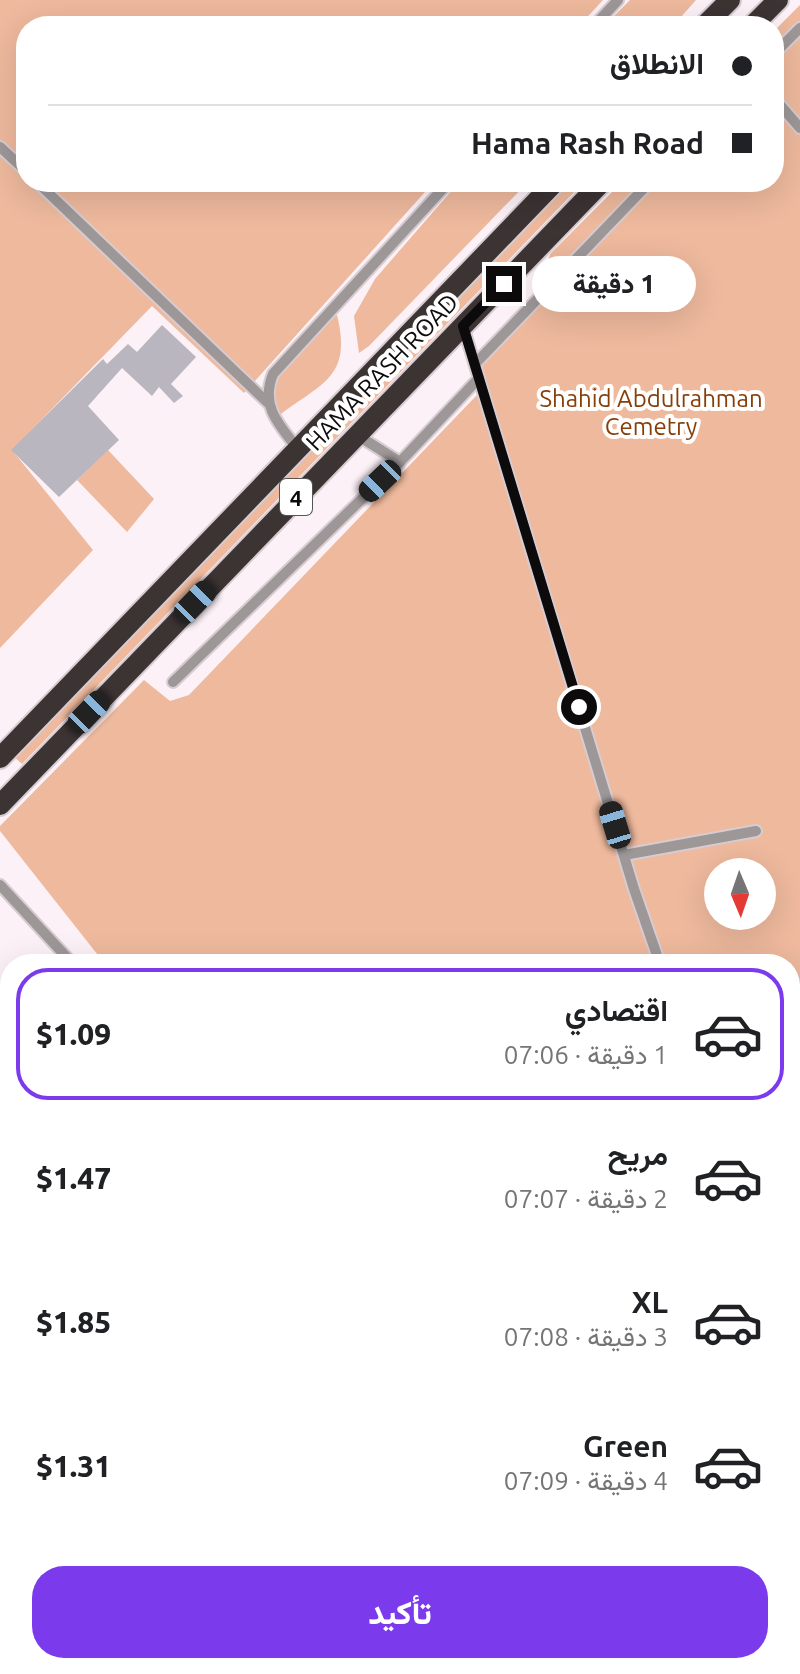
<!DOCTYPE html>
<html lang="ar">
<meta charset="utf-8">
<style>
:root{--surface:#fff;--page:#f6f6f6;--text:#202124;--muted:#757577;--line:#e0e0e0;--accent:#7c3aed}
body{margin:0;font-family:Ubuntu,Vazirmatn,sans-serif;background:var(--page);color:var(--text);direction:rtl;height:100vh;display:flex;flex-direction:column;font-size:30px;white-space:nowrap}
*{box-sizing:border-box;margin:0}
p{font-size:26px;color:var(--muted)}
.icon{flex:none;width:44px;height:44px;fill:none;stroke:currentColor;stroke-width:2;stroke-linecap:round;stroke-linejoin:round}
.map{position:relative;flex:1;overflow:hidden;direction:ltr}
.panel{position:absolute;left:0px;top:954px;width:800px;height:720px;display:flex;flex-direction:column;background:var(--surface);border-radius:32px 32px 0 0;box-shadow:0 8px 32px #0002;direction:rtl}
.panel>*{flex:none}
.guide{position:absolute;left:16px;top:16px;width:768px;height:176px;border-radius:32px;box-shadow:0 8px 32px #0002;direction:rtl;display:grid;align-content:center;height:176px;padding:0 32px;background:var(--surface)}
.needle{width:52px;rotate:178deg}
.controls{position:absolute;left:704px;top:858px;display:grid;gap:16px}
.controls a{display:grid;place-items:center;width:72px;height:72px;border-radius:50%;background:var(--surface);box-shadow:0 8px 32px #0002;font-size:40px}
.end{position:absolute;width:36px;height:36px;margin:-18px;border:10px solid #0d0a0c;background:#fff;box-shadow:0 0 0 4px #fff}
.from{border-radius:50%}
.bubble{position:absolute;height:56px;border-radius:28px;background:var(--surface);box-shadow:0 8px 32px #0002;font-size:26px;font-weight:800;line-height:56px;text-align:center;direction:rtl}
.car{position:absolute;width:24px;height:48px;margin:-24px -12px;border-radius:10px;box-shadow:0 0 6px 2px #0007;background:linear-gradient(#222 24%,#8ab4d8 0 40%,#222 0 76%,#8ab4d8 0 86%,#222 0)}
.guide b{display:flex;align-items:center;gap:28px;height:76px;font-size:30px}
.guide b+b{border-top:2px solid var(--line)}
.guide i{width:20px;height:20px;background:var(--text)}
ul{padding:14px 0 0;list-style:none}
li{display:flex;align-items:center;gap:24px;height:132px;margin:0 16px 12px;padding:0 16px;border:4px solid transparent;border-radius:32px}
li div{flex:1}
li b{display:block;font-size:30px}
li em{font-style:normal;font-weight:800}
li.current{border-color:var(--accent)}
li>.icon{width:72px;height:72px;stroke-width:1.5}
.action{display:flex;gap:16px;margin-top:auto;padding:16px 32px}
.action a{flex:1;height:92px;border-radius:32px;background:var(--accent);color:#fff;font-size:32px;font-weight:800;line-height:92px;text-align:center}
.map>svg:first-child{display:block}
</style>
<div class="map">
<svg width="800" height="1674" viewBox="0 0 800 1674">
<rect width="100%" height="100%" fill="#fcf1f7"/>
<g fill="#eeb99d" fill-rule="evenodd">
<polygon points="0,0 603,0 579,26 26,26 26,182 434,182 244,393 152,306 12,450 93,550 0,648"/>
<polygon points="630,0 696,0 673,26 604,26"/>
<path d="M800,5V1552L790,1558V964H105L0,831V826L144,680L170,701L189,695L477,395L489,390L481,363L536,308L550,254L622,182H774V31ZM718,872H762V916H718Z"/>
<polygon points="459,182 528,182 369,346 359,353 354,316 375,279"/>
<polygon points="567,182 584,182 22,764 13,756"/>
<path d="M337,315C352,376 324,382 281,414C254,378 311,334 337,315Z"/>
<polygon points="108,450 154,499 127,532 77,480"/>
</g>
<polygon fill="#bab6bf" points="162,325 196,357 171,384 183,396 174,403 159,387 152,396 122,368 88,406 119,440 59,497 11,450 103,359 107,364 128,344 137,352"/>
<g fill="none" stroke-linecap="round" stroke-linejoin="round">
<defs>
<g id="street">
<polyline points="594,26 618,0"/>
<polyline points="774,54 800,28"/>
<polyline points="774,98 800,128"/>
<polyline points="0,147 26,171"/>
<polyline points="37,182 268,403"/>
<polyline points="463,326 634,889 660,964"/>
<polyline points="475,364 650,182"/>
<polyline points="357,435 400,462"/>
<path d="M298,449C279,425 260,406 273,374L449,182"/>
<polyline points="173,682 400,462 479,378"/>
<polyline points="624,855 756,831"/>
<polyline points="0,885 73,964"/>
<polyline points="0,1156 10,1165"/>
<polyline points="0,1224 10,1215"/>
<polyline points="0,1356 10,1367"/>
<polyline points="0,1507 10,1495"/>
<polyline points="790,1597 800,1592"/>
<polyline points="0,1605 10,1593"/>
<polyline points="275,1664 288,1674"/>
<polyline points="381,1664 390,1673"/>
<polyline points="636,1664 647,1674"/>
<polyline points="729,1664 744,1674"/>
<polyline points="62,1674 70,1664"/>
<polyline points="136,1674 137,1664"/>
</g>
<g id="highway">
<polyline points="704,26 730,0"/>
<polyline points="752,26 778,0"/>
<polyline points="0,758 555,182"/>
<polyline points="0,805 602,182"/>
</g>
</defs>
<use href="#street" stroke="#d6ccd1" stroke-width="14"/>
<use href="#highway" stroke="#d6ccd1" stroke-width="24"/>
<use href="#street" stroke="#9d9798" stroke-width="10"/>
<use href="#highway" stroke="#3c3333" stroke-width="20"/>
</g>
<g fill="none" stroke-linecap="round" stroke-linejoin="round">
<polyline stroke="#0d0a0c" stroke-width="10" points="504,284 463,326 579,707"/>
</g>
<g text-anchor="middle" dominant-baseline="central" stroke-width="8" stroke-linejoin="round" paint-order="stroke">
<rect fill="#fff" stroke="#565455" stroke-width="2" x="280" y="479" width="32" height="36" rx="6"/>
<g font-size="22" font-weight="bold" fill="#0d0a0c">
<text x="296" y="497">4</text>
</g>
<g font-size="24" fill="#0d0a0c" stroke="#fff">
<text transform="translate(382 372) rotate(-46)">HAMA RASH ROAD</text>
</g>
<g font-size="24" fill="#883e08" stroke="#fff">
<text x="651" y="398">Shahid Abdulrahman<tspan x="651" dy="28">Cemetry</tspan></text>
</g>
</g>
</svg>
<div class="controls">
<a><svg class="needle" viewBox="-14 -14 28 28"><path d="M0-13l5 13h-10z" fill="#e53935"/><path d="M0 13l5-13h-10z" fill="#757577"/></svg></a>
</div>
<i class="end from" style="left:579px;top:707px"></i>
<i class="end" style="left:504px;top:284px"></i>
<div class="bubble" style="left:532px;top:256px;width:164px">1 دقيقة</div>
<i class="car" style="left:380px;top:481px;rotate:226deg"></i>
<i class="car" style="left:195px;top:602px;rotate:44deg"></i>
<i class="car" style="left:89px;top:712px;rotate:44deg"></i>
<i class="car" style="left:615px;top:825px;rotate:343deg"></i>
<div class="guide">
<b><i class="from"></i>الانطلاق</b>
<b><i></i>Hama Rash Road</b>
</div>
<section class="panel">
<ul>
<li class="current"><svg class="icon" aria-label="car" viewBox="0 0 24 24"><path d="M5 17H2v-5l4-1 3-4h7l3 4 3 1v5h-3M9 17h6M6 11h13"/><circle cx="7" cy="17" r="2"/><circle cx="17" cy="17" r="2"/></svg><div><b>اقتصادي</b><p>1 دقيقة · 07:06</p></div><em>$1.09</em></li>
<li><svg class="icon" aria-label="car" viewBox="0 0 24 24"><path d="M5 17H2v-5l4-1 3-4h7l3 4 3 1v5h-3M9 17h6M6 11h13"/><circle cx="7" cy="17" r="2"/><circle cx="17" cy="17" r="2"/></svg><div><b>مريح</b><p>2 دقيقة · 07:07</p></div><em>$1.47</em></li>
<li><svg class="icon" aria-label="car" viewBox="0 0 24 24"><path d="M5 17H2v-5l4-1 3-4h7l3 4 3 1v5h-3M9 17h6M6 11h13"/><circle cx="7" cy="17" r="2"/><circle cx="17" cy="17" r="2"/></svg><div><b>XL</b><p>3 دقيقة · 07:08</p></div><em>$1.85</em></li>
<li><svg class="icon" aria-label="car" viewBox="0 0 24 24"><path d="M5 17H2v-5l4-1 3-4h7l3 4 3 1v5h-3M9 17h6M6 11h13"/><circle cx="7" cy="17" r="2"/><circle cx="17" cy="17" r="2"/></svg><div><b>Green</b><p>4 دقيقة · 07:09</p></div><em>$1.31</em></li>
</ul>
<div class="action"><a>تأكيد</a></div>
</section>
</div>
